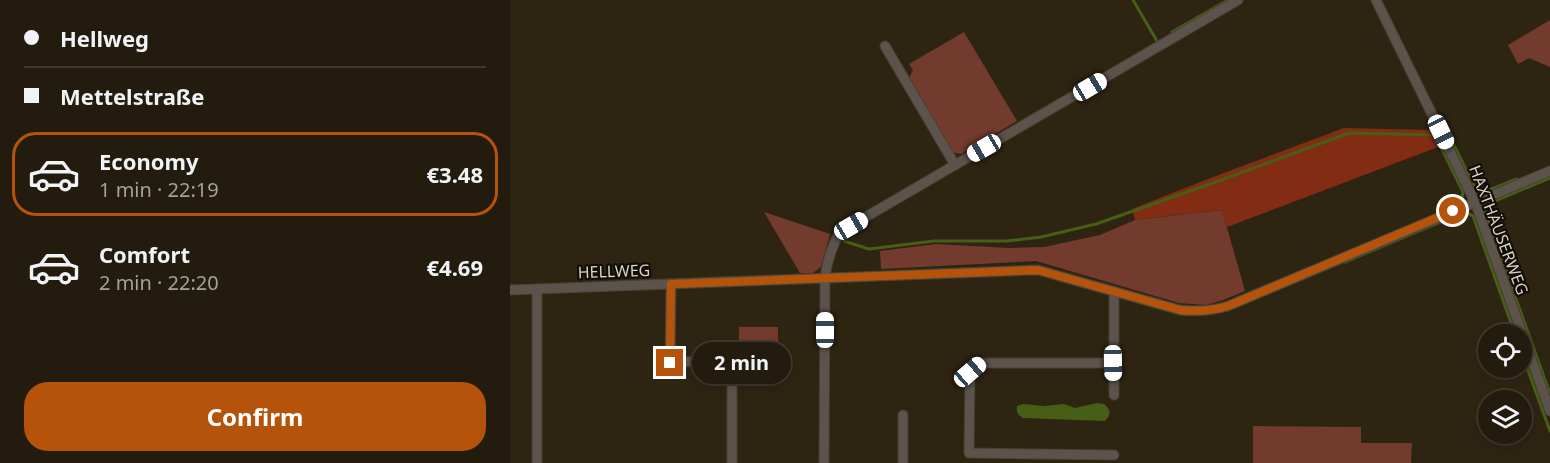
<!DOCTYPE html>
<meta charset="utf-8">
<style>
:root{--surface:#221b0e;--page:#2e281c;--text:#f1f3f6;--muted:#a2a19e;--line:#3f392e;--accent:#b45309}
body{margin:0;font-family:"Noto Sans",sans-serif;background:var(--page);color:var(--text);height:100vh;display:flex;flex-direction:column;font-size:22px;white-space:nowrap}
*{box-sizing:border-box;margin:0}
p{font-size:20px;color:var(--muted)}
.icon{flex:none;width:33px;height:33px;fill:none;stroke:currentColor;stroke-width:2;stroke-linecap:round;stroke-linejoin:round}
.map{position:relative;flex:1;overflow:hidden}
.side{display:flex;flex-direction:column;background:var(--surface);width:510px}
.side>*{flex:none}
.top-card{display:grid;align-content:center;height:132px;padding:0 24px;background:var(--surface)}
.buttons{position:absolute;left:968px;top:324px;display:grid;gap:12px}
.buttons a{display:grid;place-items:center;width:54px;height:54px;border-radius:50%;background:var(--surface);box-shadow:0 3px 9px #0003,0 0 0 2px var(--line);font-size:30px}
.end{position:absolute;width:27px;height:27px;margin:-14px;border:8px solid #b45309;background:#fff;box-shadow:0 0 0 3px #fff}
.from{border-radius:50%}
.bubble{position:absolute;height:42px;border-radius:21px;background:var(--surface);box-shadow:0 3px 9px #0003,0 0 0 2px var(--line);font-size:20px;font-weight:700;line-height:42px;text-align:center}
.car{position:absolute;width:18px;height:36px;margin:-18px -9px;border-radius:8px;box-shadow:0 0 4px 2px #0007;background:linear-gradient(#fff 24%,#345 0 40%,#fff 0 76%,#345 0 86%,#fff 0)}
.top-card b{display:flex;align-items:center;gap:21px;height:57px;font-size:22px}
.top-card b+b{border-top:2px solid var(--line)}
.top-card i{width:15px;height:15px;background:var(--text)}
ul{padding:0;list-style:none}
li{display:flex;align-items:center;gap:18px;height:84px;margin:0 12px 9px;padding:0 12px;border:3px solid transparent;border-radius:24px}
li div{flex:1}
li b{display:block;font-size:22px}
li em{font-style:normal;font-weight:700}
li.active{border-color:var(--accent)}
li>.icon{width:54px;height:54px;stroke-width:1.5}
.cta{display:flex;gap:12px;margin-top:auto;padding:12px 24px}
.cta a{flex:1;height:69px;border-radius:24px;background:var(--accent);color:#fff;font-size:24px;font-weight:700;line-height:69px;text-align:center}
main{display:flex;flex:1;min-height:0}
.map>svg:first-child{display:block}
</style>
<main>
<section class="side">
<div class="top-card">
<b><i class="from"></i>Hellweg</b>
<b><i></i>Mettelstraße</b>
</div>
<ul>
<li class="active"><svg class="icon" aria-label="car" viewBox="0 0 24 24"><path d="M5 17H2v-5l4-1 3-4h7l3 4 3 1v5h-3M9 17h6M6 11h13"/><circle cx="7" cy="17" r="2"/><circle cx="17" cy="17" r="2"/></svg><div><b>Economy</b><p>1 min · 22:19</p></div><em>€3.48</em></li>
<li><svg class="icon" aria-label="car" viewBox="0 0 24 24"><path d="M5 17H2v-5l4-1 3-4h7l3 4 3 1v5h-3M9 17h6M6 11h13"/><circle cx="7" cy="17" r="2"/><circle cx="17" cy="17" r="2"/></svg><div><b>Comfort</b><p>2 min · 22:20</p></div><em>€4.69</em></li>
</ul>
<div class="cta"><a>Confirm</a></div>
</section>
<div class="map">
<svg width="1040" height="463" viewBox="0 0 1040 463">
<rect width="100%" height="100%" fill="#2e2412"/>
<g fill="#733b2d">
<polygon points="1040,20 1040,67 1019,58 1008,64 998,45"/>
<polygon points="454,32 507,121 451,154 441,152 398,80 403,70 399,64"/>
<polygon points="712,210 735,291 713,300 696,305 669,303 526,261 371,269 370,251 426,244 500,248 534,247 590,235 625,220"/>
<polygon points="254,212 320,234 311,267 303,273 290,273"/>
<rect x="229" y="327" width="39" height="24"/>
<polygon points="743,426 851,427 851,443 902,443 901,463 743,463"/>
</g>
<polygon fill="#832c14" points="834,128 920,130 928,147 717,227 711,210 625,220 622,209 703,177"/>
<path fill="#475e16" d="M587,403L594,404C600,409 602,414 595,421L513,418C508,415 506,412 507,406L513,404L534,406L554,404L565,408Z"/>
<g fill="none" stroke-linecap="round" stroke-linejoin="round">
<g stroke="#475e16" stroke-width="3">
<polyline points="623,0 647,41"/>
<polyline points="662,32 718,0"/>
<polyline points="940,137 966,190 974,192 1007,179"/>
<polyline points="980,203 1040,178"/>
<polyline points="955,212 963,216 1005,334"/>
<polyline points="975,212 1040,394"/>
<polyline points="334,241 359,249 424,241 497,241 531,237 586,224 703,183 839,133 925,135 953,192 951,202"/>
<polyline points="835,262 952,213"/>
<polyline points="1011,351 1040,431"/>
</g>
<defs>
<g id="minor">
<polyline points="866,0 965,202 1040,411"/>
<polyline points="375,46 445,165"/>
<polyline points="161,284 160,362 217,361 222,366 222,463"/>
<polyline points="27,289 27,463"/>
<path d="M0,290L528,270L670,310C687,312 701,311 718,306L1040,171"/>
<polyline points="604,291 604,395"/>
<polyline points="603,363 470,363 460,372 459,453 604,455"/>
<path d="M314,463L315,277C317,262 322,246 330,232L728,0"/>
<polyline points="393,463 393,415"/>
</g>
</defs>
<use href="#minor" stroke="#49402f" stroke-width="11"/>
<use href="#minor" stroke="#5c534d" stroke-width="9"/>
</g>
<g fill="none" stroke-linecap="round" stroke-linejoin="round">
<path stroke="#b45309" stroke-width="8" d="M160,363L161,284L528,270L670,310C687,312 701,311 718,306L943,211"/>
</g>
<g text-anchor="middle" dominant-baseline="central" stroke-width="4.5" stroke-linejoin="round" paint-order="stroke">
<g font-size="16" fill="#d9d3c8" stroke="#120e07">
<text transform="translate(989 230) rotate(69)">HAXTHÄUSERWEG</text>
<text transform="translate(104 271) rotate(-2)">HELLWEG</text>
</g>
</g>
</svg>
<div class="buttons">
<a><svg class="icon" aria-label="locate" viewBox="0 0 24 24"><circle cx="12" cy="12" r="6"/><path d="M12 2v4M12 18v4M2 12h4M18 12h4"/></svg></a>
<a><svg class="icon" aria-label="layers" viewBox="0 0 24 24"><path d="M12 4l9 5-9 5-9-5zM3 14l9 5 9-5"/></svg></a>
</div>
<i class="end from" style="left:943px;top:211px"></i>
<i class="end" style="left:160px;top:363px"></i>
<div class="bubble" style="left:182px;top:342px;width:99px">2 min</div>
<i class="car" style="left:580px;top:87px;rotate:59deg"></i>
<i class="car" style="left:931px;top:132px;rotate:154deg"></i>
<i class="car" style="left:474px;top:148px;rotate:240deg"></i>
<i class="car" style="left:341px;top:226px;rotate:60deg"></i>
<i class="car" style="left:315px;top:330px;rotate:0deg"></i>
<i class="car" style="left:603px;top:363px;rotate:179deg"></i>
<i class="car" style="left:460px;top:372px;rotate:49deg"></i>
</div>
</main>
